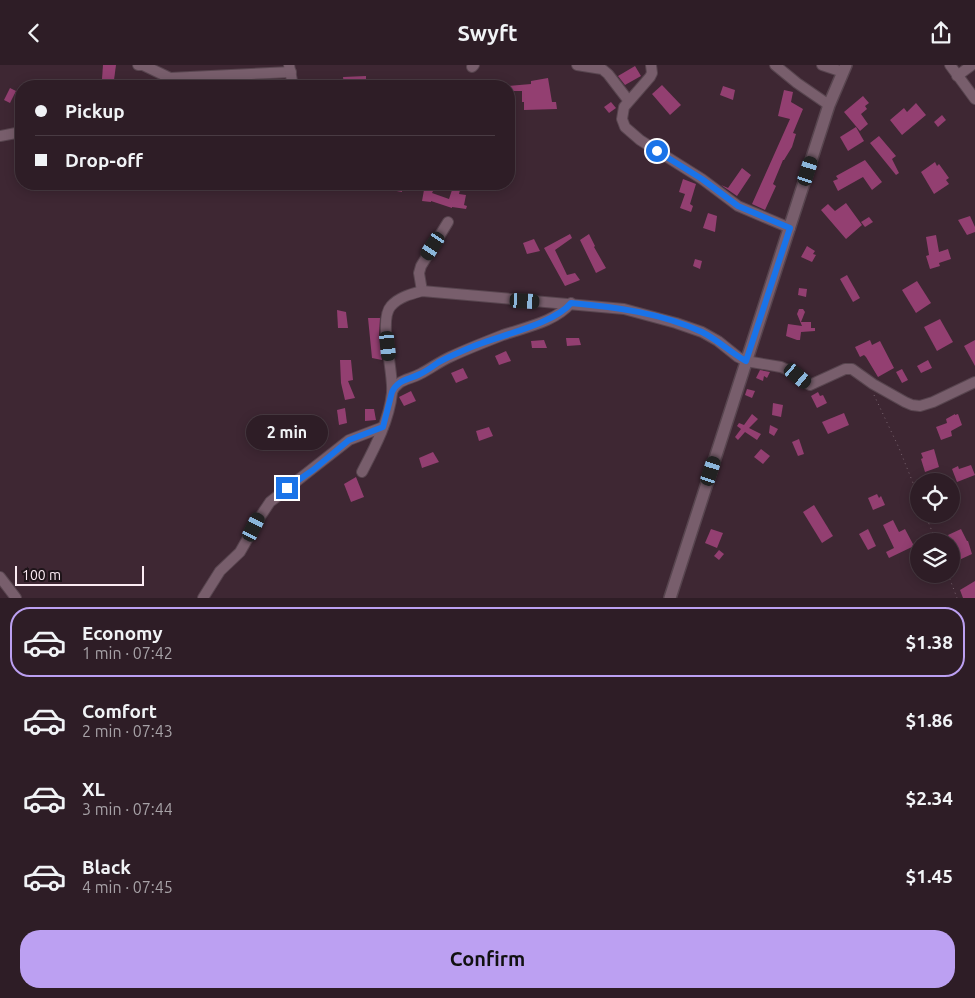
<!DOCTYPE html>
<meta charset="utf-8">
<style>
:root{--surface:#2e1d26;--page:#36262e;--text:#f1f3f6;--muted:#a7a2a7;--line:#493b43;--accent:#bca0f2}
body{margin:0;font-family:Ubuntu,sans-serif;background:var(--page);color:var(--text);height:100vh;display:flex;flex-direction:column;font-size:19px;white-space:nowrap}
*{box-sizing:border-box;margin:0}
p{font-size:16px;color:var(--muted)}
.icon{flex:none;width:28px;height:28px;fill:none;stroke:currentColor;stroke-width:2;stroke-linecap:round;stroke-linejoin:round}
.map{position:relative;height:533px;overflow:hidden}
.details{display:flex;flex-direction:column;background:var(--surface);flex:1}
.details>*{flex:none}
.hud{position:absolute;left:15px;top:15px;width:500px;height:110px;border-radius:20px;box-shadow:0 2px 12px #0003,0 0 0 1px var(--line);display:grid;align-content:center;height:110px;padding:0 20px;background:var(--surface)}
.fabs{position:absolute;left:910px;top:408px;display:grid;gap:10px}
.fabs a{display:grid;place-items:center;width:50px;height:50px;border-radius:50%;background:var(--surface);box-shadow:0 2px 12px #0003,0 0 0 1px var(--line);font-size:25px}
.scale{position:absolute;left:15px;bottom:12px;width:129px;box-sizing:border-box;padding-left:5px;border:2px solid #fbebf3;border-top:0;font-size:14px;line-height:18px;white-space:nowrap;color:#fbebf3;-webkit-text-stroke:4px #1e1419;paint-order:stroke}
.end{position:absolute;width:22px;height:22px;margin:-11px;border:6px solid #1a73e8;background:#fff;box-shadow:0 0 0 2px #fff}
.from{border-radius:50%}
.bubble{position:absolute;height:35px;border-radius:18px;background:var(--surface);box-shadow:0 2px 12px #0003,0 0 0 1px var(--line);font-size:16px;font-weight:600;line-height:35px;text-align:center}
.car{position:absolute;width:15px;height:30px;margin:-15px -8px;border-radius:6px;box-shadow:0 0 4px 1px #0007;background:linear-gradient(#222 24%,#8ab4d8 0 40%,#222 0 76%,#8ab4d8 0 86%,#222 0)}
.hud b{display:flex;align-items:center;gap:18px;height:48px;font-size:19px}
.hud b+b{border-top:1px solid var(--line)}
.hud i{width:12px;height:12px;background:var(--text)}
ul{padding:9px 0 0;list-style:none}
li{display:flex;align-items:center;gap:15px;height:70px;margin:0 10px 8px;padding:0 10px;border:2px solid transparent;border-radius:20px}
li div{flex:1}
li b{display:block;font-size:19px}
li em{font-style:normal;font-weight:600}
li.active{border-color:var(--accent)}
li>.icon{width:45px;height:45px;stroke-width:1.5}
.button{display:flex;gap:10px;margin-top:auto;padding:10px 20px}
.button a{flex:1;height:58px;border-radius:20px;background:var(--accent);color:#111;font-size:20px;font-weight:600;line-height:58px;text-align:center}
header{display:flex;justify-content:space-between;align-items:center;height:65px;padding:0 20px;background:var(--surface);font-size:22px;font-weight:600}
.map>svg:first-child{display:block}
</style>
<header><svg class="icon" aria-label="back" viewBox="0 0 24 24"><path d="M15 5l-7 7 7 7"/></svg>Swyft<svg class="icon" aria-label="share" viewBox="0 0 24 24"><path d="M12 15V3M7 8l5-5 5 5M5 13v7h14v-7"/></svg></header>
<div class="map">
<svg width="975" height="533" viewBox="0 0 975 533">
<rect width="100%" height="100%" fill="#3e2733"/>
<g fill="#933f71">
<polygon points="103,0 116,0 114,15 102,14"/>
<polygon points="635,1 641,11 625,20 618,11"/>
<polygon points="366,11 366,21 344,21 343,12"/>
<polygon points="548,13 552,37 556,37 557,44 524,45 524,37 522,37 522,26 509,26 508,21 531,19 531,16"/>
<polygon points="662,20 681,40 670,50 652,29"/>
<polygon points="723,21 735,25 733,35 720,30"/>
<polygon points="10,23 16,26 10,38 4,35"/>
<polygon points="784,25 793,27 791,37 803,44 793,68 796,69 792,82 784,95 783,95 773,119 776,121 765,145 752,139 790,54 778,51"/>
<polygon points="863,31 869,38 865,41 867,44 861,49 868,59 860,66 844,47"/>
<polygon points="611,37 616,43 609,48 604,42"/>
<polygon points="916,38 926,50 902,70 890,55 904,43 907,47"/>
<polygon points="942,50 946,55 938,62 934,57"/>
<polygon points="856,62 864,76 848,86 840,72"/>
<polygon points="879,71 896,91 892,94 899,108 896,110 870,78"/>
<polygon points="865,95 882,117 872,125 863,112 838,126 833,116 838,114 836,111"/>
<polygon points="935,97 937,101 939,99 949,113 946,115 949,119 934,129 921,107"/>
<polygon points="742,103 751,110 737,131 721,120 728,123"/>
<polygon points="683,114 696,119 690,139 693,141 691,147 680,143 685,129 679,127"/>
<polygon points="393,119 402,119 402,127 391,125"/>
<polygon points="453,122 460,125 459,129 466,130 464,140 467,141 466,144 452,142 452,143 431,136 431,137 422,136 424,125 433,126 432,128 449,134"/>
<polygon points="846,138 862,160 846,174 821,145 828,139 835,146"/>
<polygon points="708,148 717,151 715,167 703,163"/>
<polygon points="970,151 975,162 975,167 967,170 958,155"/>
<polygon points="869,152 873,157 865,162 861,157"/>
<polygon points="570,169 572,173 555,185 567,210 575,208 580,215 565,221 544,183"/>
<polygon points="589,169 595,181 594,182 606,203 596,208 580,175"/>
<polygon points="936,170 939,187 948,184 951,194 939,198 940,201 930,204 926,191 929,190 926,172"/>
<polygon points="534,174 540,186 527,189 523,178"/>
<polygon points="807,181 815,186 813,189 816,190 812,197 801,192"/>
<polygon points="695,194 702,196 700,204 693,201"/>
<polygon points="847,210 860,233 853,237 840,214"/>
<polygon points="917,216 931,238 916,248 902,225"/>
<polygon points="799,223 807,224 806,232 798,230"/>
<polygon points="799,244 803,244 805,247 801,257 811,257 811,263 815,263 815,266 801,267 800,275 797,275 786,271 788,259 802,261 797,249"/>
<polygon points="337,245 346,247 348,263 338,263"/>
<polygon points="368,253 380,253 379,270 382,295 372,293"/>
<polygon points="940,254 953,277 937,286 924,262"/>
<polygon points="566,273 579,273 581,280 567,281"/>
<polygon points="544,275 547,283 532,283 531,276"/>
<polygon points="870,275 872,280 880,276 894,303 878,312 866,292 864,290 860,292 855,282"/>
<polygon points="975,275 975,301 964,281"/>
<polygon points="506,286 511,296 499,300 495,291"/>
<polygon points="340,295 351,295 353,315 348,316 355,333 345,335 341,318"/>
<polygon points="928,295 932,303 921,308 917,301"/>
<polygon points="463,303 468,313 456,318 451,308"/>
<polygon points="902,304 908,315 902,318 896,307"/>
<polygon points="760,305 770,307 767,313 764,311 763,316 756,313"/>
<polygon points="747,324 755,326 752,333 745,330"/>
<polygon points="411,326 416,336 404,341 399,332"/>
<polygon points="818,327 820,331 823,330 827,338 817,343 811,331"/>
<polygon points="773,338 783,340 781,352 772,350"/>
<polygon points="345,343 347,358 339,360 337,345"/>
<polygon points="365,344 374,344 376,355 365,356"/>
<polygon points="844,348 849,360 828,369 822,357"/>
<polygon points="752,349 758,354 749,363 761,369 757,375 745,367 738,375 735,372 741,364 737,361 739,358 744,360"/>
<polygon points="955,349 955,350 958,349 962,360 951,366 952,371 941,375 936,362 947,358 946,354"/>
<polygon points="770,360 778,364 774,371 769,368"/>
<polygon points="489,362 493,371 479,376 476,366"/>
<polygon points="799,374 804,389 798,391 792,377"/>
<polygon points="761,384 770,391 763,399 754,392"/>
<polygon points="934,384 939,402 925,407 921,394 923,393 921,388"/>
<polygon points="433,387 439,397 422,403 419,393"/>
<polygon points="971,400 975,410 957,417 952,404 958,401 959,404"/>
<polygon points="356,412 364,432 351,437 344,419"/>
<polygon points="877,429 879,433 881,431 885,440 873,445 868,433"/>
<polygon points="814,440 833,471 822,478 803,447"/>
<polygon points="893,455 899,467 905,464 914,481 889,493 886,487 894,483 883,460"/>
<polygon points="711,464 723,468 717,483 705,478"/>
<polygon points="868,464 876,481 868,485 859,469"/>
<polygon points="961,464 967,476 968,476 972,489 959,495 955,487 953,488 951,484 951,476 948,470"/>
<polygon points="719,485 724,489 719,495 714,491"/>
<polygon points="975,516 975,533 963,533 960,525"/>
</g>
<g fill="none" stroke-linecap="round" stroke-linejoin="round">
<defs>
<g id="minor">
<polyline points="138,0 143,0 170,13 291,7"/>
<polyline points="289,0 293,21"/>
<polyline points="577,0 602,4 608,9 628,35"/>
<polyline points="651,0 652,8 650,12 624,42 622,54 625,62 640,75 702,114 738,141 790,163"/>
<polyline points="775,0 797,18 829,40"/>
<polyline points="822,0 843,7"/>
<polyline points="950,0 975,34"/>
<polyline points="472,2 474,0"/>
<polyline points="957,11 972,0"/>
<polyline points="0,71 21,67"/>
<polyline points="422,226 419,208 421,201 448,157"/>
<path d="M392,327C398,314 409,315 420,309C430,304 439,297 450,292C467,284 485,277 503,270C526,262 555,257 571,238"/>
<path d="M362,407C375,382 389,356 392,328C394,307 378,255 391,241C399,232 411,229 422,226L624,244L676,258L702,267L718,276L738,292L746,296L781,302L790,306L810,320L845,304H852L873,319L905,337L912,340L920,341L933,337L975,317"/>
<polyline points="0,512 16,533"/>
<polyline points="203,533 220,506 240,487 260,452 270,437 349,375 383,362"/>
</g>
<polyline id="tertiary" points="670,533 829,40 846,0"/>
</defs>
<use href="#minor" stroke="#58454f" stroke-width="12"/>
<use href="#tertiary" stroke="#58454f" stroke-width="14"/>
<g stroke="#7a6570" stroke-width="1" stroke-dasharray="1 4" stroke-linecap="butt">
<polyline points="874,330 899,383 919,433"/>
<polyline points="925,449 936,476"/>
<polyline points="948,509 957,533"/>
</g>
<use href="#minor" stroke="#785e6c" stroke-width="10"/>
<use href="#tertiary" stroke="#785e6c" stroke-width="11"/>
</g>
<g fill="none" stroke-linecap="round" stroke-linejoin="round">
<path stroke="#1a73e8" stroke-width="6" d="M287,423L313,405L349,375L383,362L392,327C398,314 409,315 420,309C427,306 433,301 439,297C450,291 462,286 474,281C501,270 554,259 571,238C616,242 661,248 702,267C718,275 731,288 746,296L790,163L738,141L702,114L657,86"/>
</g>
</svg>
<div class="fabs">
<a><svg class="icon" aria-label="locate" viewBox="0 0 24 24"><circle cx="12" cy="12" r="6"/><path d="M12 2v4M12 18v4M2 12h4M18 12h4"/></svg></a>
<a><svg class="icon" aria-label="layers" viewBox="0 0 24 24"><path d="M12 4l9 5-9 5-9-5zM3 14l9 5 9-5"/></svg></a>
</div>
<div class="scale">100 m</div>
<i class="end from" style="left:657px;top:86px"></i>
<i class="end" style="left:287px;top:423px"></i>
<div class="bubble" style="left:246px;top:350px;width:82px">2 min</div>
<i class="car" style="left:808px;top:106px;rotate:18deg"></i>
<i class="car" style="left:433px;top:181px;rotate:213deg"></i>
<i class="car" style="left:525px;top:236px;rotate:93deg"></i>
<i class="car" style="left:388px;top:281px;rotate:174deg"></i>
<i class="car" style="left:798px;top:311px;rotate:130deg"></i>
<i class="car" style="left:711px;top:406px;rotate:18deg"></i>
<i class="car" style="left:254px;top:462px;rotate:26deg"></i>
<div class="hud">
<b><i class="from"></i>Pickup</b>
<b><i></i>Drop-off</b>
</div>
</div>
<section class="details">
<ul>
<li class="active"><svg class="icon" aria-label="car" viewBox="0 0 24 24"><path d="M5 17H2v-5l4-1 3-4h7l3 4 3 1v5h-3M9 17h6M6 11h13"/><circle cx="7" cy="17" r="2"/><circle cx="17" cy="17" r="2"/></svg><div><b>Economy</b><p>1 min · 07:42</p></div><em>$1.38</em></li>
<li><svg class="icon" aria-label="car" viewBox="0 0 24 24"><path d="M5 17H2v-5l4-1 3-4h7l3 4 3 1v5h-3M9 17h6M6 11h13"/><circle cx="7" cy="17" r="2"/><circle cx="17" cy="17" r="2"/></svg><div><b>Comfort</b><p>2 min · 07:43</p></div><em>$1.86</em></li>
<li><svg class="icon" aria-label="car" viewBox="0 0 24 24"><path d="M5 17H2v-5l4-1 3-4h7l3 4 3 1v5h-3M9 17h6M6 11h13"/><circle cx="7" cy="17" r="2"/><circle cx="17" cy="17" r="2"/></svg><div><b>XL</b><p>3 min · 07:44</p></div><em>$2.34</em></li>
<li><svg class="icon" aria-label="car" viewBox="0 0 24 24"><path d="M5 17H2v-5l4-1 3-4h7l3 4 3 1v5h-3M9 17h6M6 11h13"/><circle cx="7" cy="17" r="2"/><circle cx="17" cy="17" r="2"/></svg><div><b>Black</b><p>4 min · 07:45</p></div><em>$1.45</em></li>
</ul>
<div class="button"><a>Confirm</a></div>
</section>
